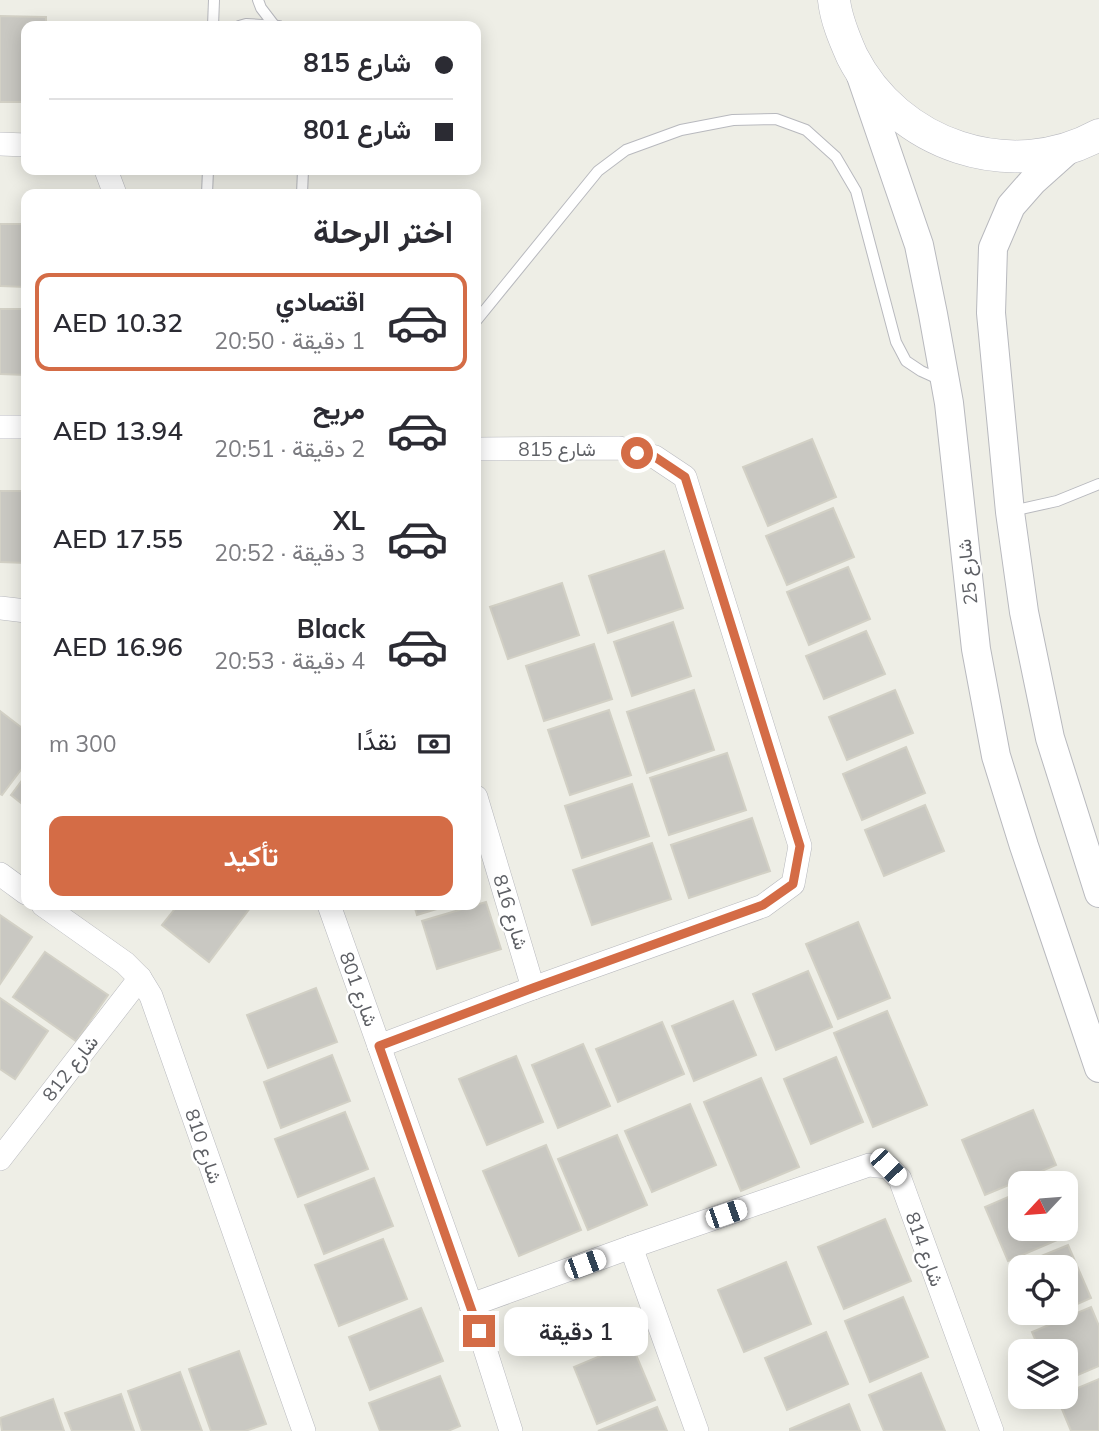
<!DOCTYPE html>
<html lang="ar">
<meta charset="utf-8">
<style>
:root{--surface:#fff;--page:#f2f2f3;--text:#2b2b33;--muted:#7c7c81;--line:#e1e1e2;--accent:#d46c46}
body{margin:0;font-family:Mulish,Vazirmatn,sans-serif;background:var(--page);color:var(--text);direction:rtl;height:100vh;display:flex;flex-direction:column;font-size:26px;white-space:nowrap}
*{box-sizing:border-box;margin:0}
p{font-size:23px;color:var(--muted)}
.icon{flex:none;width:38px;height:38px;fill:none;stroke:currentColor;stroke-width:2;stroke-linecap:round;stroke-linejoin:round}
.map{position:relative;flex:1;overflow:hidden;direction:ltr}
.details{position:absolute;left:21px;top:189px;width:460px;height:721px;display:flex;flex-direction:column;background:var(--surface);border-radius:14px;box-shadow:0 4px 18px #0003;direction:rtl}
.details>*{flex:none}
.top-card{position:absolute;left:21px;top:21px;width:460px;height:154px;border-radius:14px;box-shadow:0 4px 18px #0003;direction:rtl;display:grid;align-content:center;height:154px;padding:0 28px;background:var(--surface)}
.needle{width:46px;rotate:244deg}
.tools{position:absolute;left:1008px;top:1171px;display:grid;gap:14px}
.tools a{display:grid;place-items:center;width:70px;height:70px;border-radius:14px;background:var(--surface);box-shadow:0 4px 18px #0003;font-size:35px}
.end{position:absolute;width:32px;height:32px;margin:-16px;border:9px solid #d46c46;background:#fff;box-shadow:0 0 0 4px #fff}
.from{border-radius:50%}
.bubble{position:absolute;height:49px;border-radius:14px;background:var(--surface);box-shadow:0 4px 18px #0003;font-size:23px;font-weight:600;line-height:49px;text-align:center;direction:rtl}
.car{position:absolute;width:21px;height:42px;margin:-21px -10px;border-radius:9px;box-shadow:0 0 5px 2px #0007;background:linear-gradient(#fff 24%,#345 0 40%,#fff 0 76%,#345 0 86%,#fff 0)}
.top-card b{display:flex;align-items:center;gap:24px;height:66px;font-size:26px}
.top-card b+b{border-top:2px solid var(--line)}
.top-card i{width:18px;height:18px;background:var(--text)}
ul{padding:0;list-style:none}
li{display:flex;align-items:center;gap:21px;height:98px;margin:0 14px 10px;padding:0 14px;border:4px solid transparent;border-radius:14px}
li div{flex:1}
li b{display:block;font-size:26px}
li em{font-style:normal;font-weight:600}
li.selected{border-color:var(--accent)}
li>.icon{width:63px;height:63px;stroke-width:1.5}
h2{padding:0 28px;font-size:32px;line-height:84px}
.pay{display:flex;align-items:center;gap:18px;height:77px;padding:0 28px;font-size:26px}
.pay p{margin-inline-start:auto}
.action{display:flex;gap:14px;margin-top:auto;padding:14px 28px}
.action a{flex:1;height:80px;border-radius:14px;background:var(--accent);color:#fff;font-size:28px;font-weight:600;line-height:80px;text-align:center}
.map>svg:first-child{display:block}
</style>
<div class="map">
<svg width="1099" height="1431" viewBox="0 0 1099 1431">
<rect width="100%" height="100%" fill="#eeeee6"/>
<g fill="#c9c8c2" stroke="#d2d0c5" stroke-width="2">
<polygon points="0,16 46,17 46,26 26,26 26,102 0,102"/>
<polygon points="0,224 26,224 26,287 0,286"/>
<polygon points="0,309 26,309 26,375 0,374"/>
<polygon points="812,439 836,497 768,526 743,467"/>
<polygon points="0,491 26,491 26,563 0,562"/>
<polygon points="833,508 854,557 787,585 766,536"/>
<polygon points="664,551 683,608 608,633 589,576"/>
<polygon points="848,567 870,619 809,645 787,592"/>
<polygon points="562,583 579,635 508,659 490,607"/>
<polygon points="673,622 691,676 632,696 614,642"/>
<polygon points="866,631 885,674 824,699 806,656"/>
<polygon points="594,644 612,699 544,721 526,666"/>
<polygon points="694,690 714,750 647,773 627,712"/>
<polygon points="895,690 913,733 847,760 829,717"/>
<polygon points="609,710 631,775 570,795 548,730"/>
<polygon points="0,711 26,731 26,763 2,795 0,794"/>
<polygon points="906,747 925,793 862,820 843,774"/>
<polygon points="727,753 746,810 669,835 650,778"/>
<polygon points="26,775 26,807 11,795"/>
<polygon points="632,784 649,836 582,858 565,806"/>
<polygon points="925,805 944,851 884,876 865,830"/>
<polygon points="752,818 770,871 689,898 671,845"/>
<polygon points="652,843 671,899 592,925 573,870"/>
<polygon points="486,902 501,949 437,969 422,921"/>
<polygon points="178,905 245,905 250,908 209,962 162,925"/>
<polygon points="414,905 450,905 417,915"/>
<polygon points="0,915 32,937 0,984"/>
<polygon points="858,922 890,998 838,1019 806,944"/>
<polygon points="45,952 108,995 76,1041 13,997"/>
<polygon points="808,971 832,1027 776,1050 753,994"/>
<polygon points="316,988 337,1042 268,1068 247,1015"/>
<polygon points="0,998 48,1031 15,1079 0,1069"/>
<polygon points="733,1001 756,1055 694,1081 672,1026"/>
<polygon points="887,1011 927,1105 873,1127 834,1033"/>
<polygon points="662,1022 684,1074 618,1102 596,1049"/>
<polygon points="583,1044 610,1106 558,1128 532,1065"/>
<polygon points="332,1055 350,1101 281,1128 264,1082"/>
<polygon points="516,1056 543,1122 487,1145 459,1079"/>
<polygon points="836,1057 863,1122 811,1144 784,1079"/>
<polygon points="761,1078 799,1167 741,1191 704,1102"/>
<polygon points="690,1104 716,1165 652,1192 625,1131"/>
<polygon points="1033,1110 1056,1165 985,1195 962,1140"/>
<polygon points="345,1112 368,1169 298,1197 275,1139"/>
<polygon points="617,1135 647,1205 588,1230 558,1159"/>
<polygon points="546,1145 581,1230 519,1256 483,1171"/>
<polygon points="374,1178 393,1226 324,1254 305,1205"/>
<polygon points="1020,1192 1020,1228 1066,1228 1066,1207 1076,1232 1008,1261 985,1207"/>
<polygon points="885,1219 911,1281 844,1309 818,1247"/>
<polygon points="383,1239 407,1299 339,1326 315,1265"/>
<polygon points="1068,1245 1091,1298 1066,1309 1066,1267 1020,1267 1020,1289 1012,1268"/>
<polygon points="786,1262 811,1324 744,1352 718,1290"/>
<polygon points="903,1297 928,1357 870,1382 845,1321"/>
<polygon points="1091,1307 1099,1326 1099,1366 1066,1380 1066,1351 1040,1351 1032,1332"/>
<polygon points="421,1308 443,1361 370,1390 349,1337"/>
<polygon points="1030,1312 1056,1312 1034,1322"/>
<polygon points="826,1332 848,1384 787,1410 765,1358"/>
<polygon points="631,1343 655,1400 597,1424 574,1367"/>
<polygon points="239,1351 266,1424 245,1431 211,1431 189,1369"/>
<polygon points="180,1372 202,1431 142,1431 128,1391"/>
<polygon points="921,1373 945,1431 884,1431 869,1395"/>
<polygon points="440,1376 460,1426 448,1431 380,1431 369,1403"/>
<polygon points="1099,1379 1099,1431 1071,1431 1057,1397 1066,1396 1066,1393"/>
<polygon points="121,1394 134,1431 72,1431 65,1413"/>
<polygon points="53,1399 64,1431 2,1431 0,1418"/>
<polygon points="849,1404 860,1431 790,1431 790,1429"/>
<polygon points="657,1407 667,1431 598,1431"/>
</g>
<g fill="none" stroke-linecap="round" stroke-linejoin="round">
<defs>
<g id="service">
<polyline points="258,0 261,8 274,25"/>
<polyline points="213,26 214,0"/>
<polyline points="239,26 246,24 279,26"/>
<polyline points="207,194 208,170"/>
<polyline points="302,194 303,170"/>
<polyline points="476,321 598,171 626,150 681,130 733,120 776,119 806,130 836,157 856,191 896,342 906,361 921,371 943,381"/>
<polyline points="1012,511 1057,501 1099,484"/>
</g>
<g id="minor">
<polyline points="0,144 26,145"/>
<polyline points="106,170 115,194"/>
<polyline points="0,427 26,427"/>
<polyline points="0,608 26,611"/>
<polyline points="476,797 533,988"/>
<polyline points="0,874 26,893"/>
<polyline points="43,905 125,963 140,978 151,996 304,1431"/>
<polyline points="329,905 471,1305 511,1431"/>
<polyline points="379,1046 533,988 763,906 793,884 800,846 685,477 655,457 619,448 476,449"/>
<polyline points="0,1159 140,978"/>
<polyline points="631,1247 697,1431"/>
<polyline points="471,1305 631,1247 869,1165 888,1167 900,1179 992,1431"/>
</g>
<g id="tertiary">
<polyline points="861,76 919,245 933,314 949,403 976,649 996,756 1024,846 1099,1068"/>
<polyline points="1071,147 1033,181 1011,206 993,248 991,313 1010,512 1024,612 1050,738 1099,893"/>
</g>
<path id="secondary" d="M834,0C836,19 844,38 852,56C897,145 1010,184 1099,135"/>
</defs>
<use href="#service" stroke="#b8b9be" stroke-width="12"/>
<use href="#minor" stroke="#b8b9be" stroke-width="24"/>
<use href="#tertiary" stroke="#b8b9be" stroke-width="30"/>
<use href="#secondary" stroke="#b9bac0" stroke-width="33"/>
<use href="#service" stroke="#fff" stroke-width="10"/>
<use href="#minor" stroke="#fff" stroke-width="23"/>
<use href="#tertiary" stroke="#fff" stroke-width="28"/>
<use href="#secondary" stroke="#fff" stroke-width="32"/>
</g>
<g fill="none" stroke-linecap="round" stroke-linejoin="round">
<polyline stroke="#d46c46" stroke-width="9" points="479,1331 379,1046 533,988 763,905 793,884 800,846 685,477 655,457 637,453"/>
</g>
<g text-anchor="middle" dominant-baseline="central" stroke-width="5" stroke-linejoin="round" paint-order="stroke">
<g font-size="19" fill="#5d5f64" stroke="#fff">
<text x="557" y="449">شارع 815</text>
<text transform="translate(967 572) rotate(-96)">شارع 25</text>
<text transform="translate(511 912) rotate(73)">شارع 816</text>
<text transform="translate(359 989) rotate(70)">شارع 801</text>
<text transform="translate(70 1068) rotate(-52)">شارع 812</text>
<text transform="translate(204 1146) rotate(71)">شارع 810</text>
<text transform="translate(925 1249) rotate(70)">شارع 814</text>
</g>
</g>
</svg>
<div class="tools">
<a><svg class="needle" viewBox="-14 -14 28 28"><path d="M0-13l5 13h-10z" fill="#e53935"/><path d="M0 13l5-13h-10z" fill="#7c7c81"/></svg></a>
<a><svg class="icon" aria-label="locate" viewBox="0 0 24 24"><circle cx="12" cy="12" r="6"/><path d="M12 2v4M12 18v4M2 12h4M18 12h4"/></svg></a>
<a><svg class="icon" aria-label="layers" viewBox="0 0 24 24"><path d="M12 4l9 5-9 5-9-5zM3 14l9 5 9-5"/></svg></a>
</div>
<i class="end from" style="left:637px;top:453px"></i>
<i class="end" style="left:479px;top:1331px"></i>
<div class="bubble" style="left:504px;top:1307px;width:144px">1 دقيقة</div>
<i class="car" style="left:888px;top:1167px;rotate:136deg"></i>
<i class="car" style="left:726px;top:1214px;rotate:71deg"></i>
<i class="car" style="left:585px;top:1264px;rotate:70deg"></i>
<div class="top-card">
<b><i class="from"></i>شارع 815</b>
<b><i></i>شارع 801</b>
</div>
<section class="details">
<h2>اختر الرحلة</h2>
<ul>
<li class="selected"><svg class="icon" aria-label="car" viewBox="0 0 24 24"><path d="M5 17H2v-5l4-1 3-4h7l3 4 3 1v5h-3M9 17h6M6 11h13"/><circle cx="7" cy="17" r="2"/><circle cx="17" cy="17" r="2"/></svg><div><b>اقتصادي</b><p>1 دقيقة · 20:50</p></div><em>AED 10.32</em></li>
<li><svg class="icon" aria-label="car" viewBox="0 0 24 24"><path d="M5 17H2v-5l4-1 3-4h7l3 4 3 1v5h-3M9 17h6M6 11h13"/><circle cx="7" cy="17" r="2"/><circle cx="17" cy="17" r="2"/></svg><div><b>مريح</b><p>2 دقيقة · 20:51</p></div><em>AED 13.94</em></li>
<li><svg class="icon" aria-label="car" viewBox="0 0 24 24"><path d="M5 17H2v-5l4-1 3-4h7l3 4 3 1v5h-3M9 17h6M6 11h13"/><circle cx="7" cy="17" r="2"/><circle cx="17" cy="17" r="2"/></svg><div><b>XL</b><p>3 دقيقة · 20:52</p></div><em>AED 17.55</em></li>
<li><svg class="icon" aria-label="car" viewBox="0 0 24 24"><path d="M5 17H2v-5l4-1 3-4h7l3 4 3 1v5h-3M9 17h6M6 11h13"/><circle cx="7" cy="17" r="2"/><circle cx="17" cy="17" r="2"/></svg><div><b>Black</b><p>4 دقيقة · 20:53</p></div><em>AED 16.96</em></li>
</ul>
<div class="pay"><svg class="icon" aria-label="cash" viewBox="0 0 24 24"><path d="M3 7h18v10H3z"/><circle cx="12" cy="12" r="2"/></svg>نقدًا<p>300 m</p></div>
<div class="action"><a>تأكيد</a></div>
</section>
</div>
